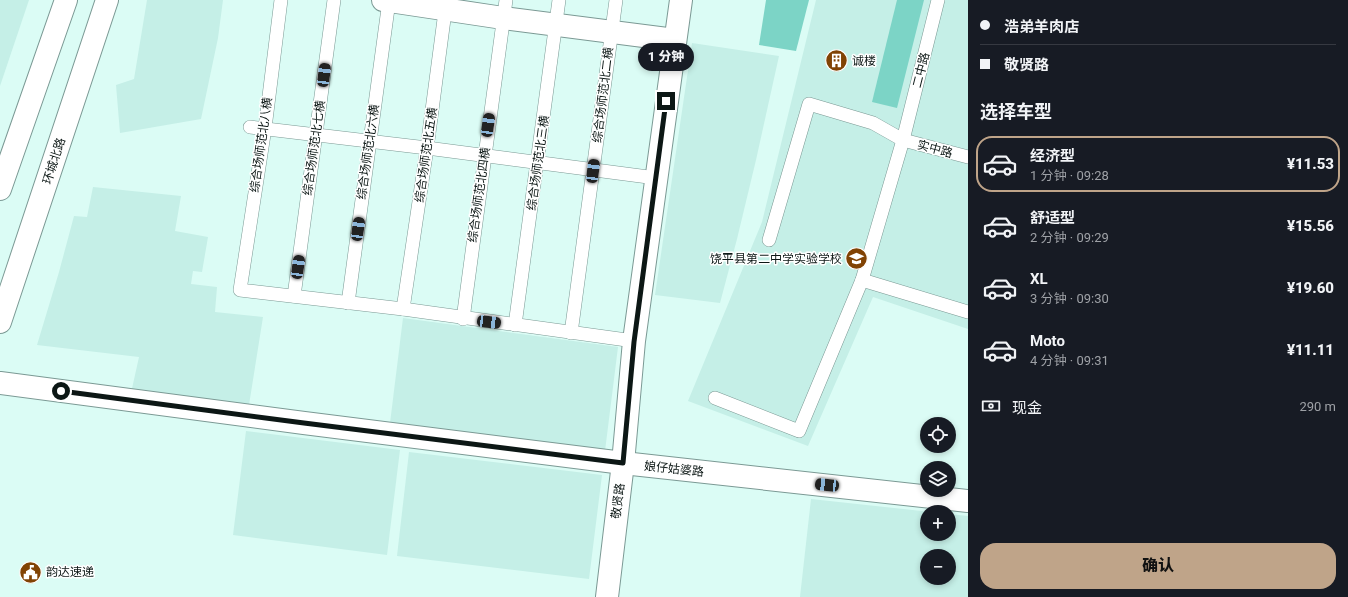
<!DOCTYPE html>
<html lang="zh">
<meta charset="utf-8">
<style>
:root{--surface:#171b24;--page:#20242c;--text:#f1f3f6;--muted:#9ea1a6;--line:#363941;--accent:#bfa489}
body{margin:0;font-family:Roboto,"Noto Sans SC",sans-serif;background:var(--page);color:var(--text);height:100vh;display:flex;flex-direction:column;font-size:15px;white-space:nowrap}
*{box-sizing:border-box;margin:0}
p{font-size:13px;color:var(--muted)}
.icon{flex:none;width:22px;height:22px;fill:none;stroke:currentColor;stroke-width:2;stroke-linecap:round;stroke-linejoin:round}
.map{position:relative;flex:1;overflow:hidden}
.details{display:flex;flex-direction:column;background:var(--surface);width:380px}
.details>*{flex:none}
.top-card{display:grid;align-content:center;height:88px;padding:0 12px;background:var(--surface)}
.buttons{position:absolute;left:920px;top:417px;display:grid;gap:8px}
.buttons a{display:grid;place-items:center;width:36px;height:36px;border-radius:50%;background:var(--surface);box-shadow:0 2px 6px #0003;font-size:20px}
.end{position:absolute;width:18px;height:18px;margin:-9px;border:5px solid #0c1715;background:#fff;box-shadow:0 0 0 2px #fff}
.from{border-radius:50%}
.bubble{position:absolute;height:28px;border-radius:14px;background:var(--surface);box-shadow:0 2px 6px #0003;font-size:13px;font-weight:800;line-height:28px;text-align:center}
.car{position:absolute;width:12px;height:24px;margin:-12px -6px;border-radius:5px;box-shadow:0 0 3px 1px #0007;background:linear-gradient(#222 24%,#8ab4d8 0 40%,#222 0 76%,#8ab4d8 0 86%,#222 0)}
.top-card b{display:flex;align-items:center;gap:14px;height:38px;font-size:15px}
.top-card b+b{border-top:1px solid var(--line)}
.top-card i{width:10px;height:10px;background:var(--text)}
ul{padding:0;list-style:none}
li{display:flex;align-items:center;gap:12px;height:56px;margin:0 8px 6px;padding:0 4px;border:2px solid transparent;border-radius:16px}
li div{flex:1}
li b{display:block;font-size:15px}
li em{font-style:normal;font-weight:800}
li.current{border-color:var(--accent)}
li>.icon{width:36px;height:36px;stroke-width:1.5}
h2{padding:0 12px;font-size:18px;line-height:48px}
.pay{display:flex;align-items:center;gap:10px;height:44px;padding:0 12px;font-size:15px}
.pay p{margin-inline-start:auto}
.primary-button{display:flex;gap:8px;margin-top:auto;padding:8px 12px}
.primary-button a{flex:1;height:46px;border-radius:16px;background:var(--accent);color:#111;font-size:16px;font-weight:800;line-height:46px;text-align:center}
main{display:flex;flex:1;min-height:0}
.map>svg:first-child{display:block}
</style>
<main>
<div class="map">
<svg width="968" height="597" viewBox="0 0 968 597">
<rect width="100%" height="100%" fill="#dbfcf5"/>
<g fill="#c5efe7" fill-rule="evenodd">
<polygon points="0,0 29,0 0,86"/>
<polygon points="147,0 223,0 218,38 201,119 120,133 116,85 134,79"/>
<polygon points="816,0 968,0 968,329 873,297 808,446 688,401 762,222"/>
<polygon points="692,43 779,56 756,160 737,239 720,303 655,295"/>
<polygon points="93,187 181,196 175,231 208,237 202,272 193,271 191,284 217,287 215,312 263,317 249,405 131,393 139,357 37,345 59,272 74,216 87,217"/>
<polygon points="403,318 618,347 605,451 390,423"/>
<polygon points="246,431 400,450 387,555 233,535"/>
<polygon points="409,452 602,475 589,579 397,556"/>
<path d="M811,499L931,512H927V534H949V514L968,516V597H800ZM927,556H949V578H927Z"/>
</g>
<g fill="#7cd4c6">
<polygon points="766,0 809,0 796,51 759,45"/>
<polygon points="897,0 924,0 897,108 872,102"/>
</g>
<g fill="none" stroke-linecap="round" stroke-linejoin="round">
<defs>
<g id="service">
<polyline points="281,0 265,128 240,290 403,309 634,341"/>
<polyline points="250,127 427,148 656,178"/>
<polyline points="769,240 809,104 873,123 903,140 968,157"/>
<polyline points="862,280 968,312"/>
<polyline points="294,296 334,0"/>
<polyline points="348,303 389,1"/>
<polyline points="403,309 427,148 446,4"/>
<polyline points="463,319 506,0"/>
<polyline points="515,325 559,0"/>
<polyline points="571,333 616,0"/>
<polyline points="715,398 799,431 862,280 903,140 938,0"/>
</g>
<g id="minor">
<polyline points="383,0 503,18 675,40"/>
<polyline points="0,383 304,423 623,463 968,501"/>
</g>
<polyline id="tertiary" points="607,597 623,463 634,341 681,0"/>
<g id="primary">
<polyline points="0,189 66,0"/>
<polyline points="0,322 107,0"/>
</g>
</defs>
<use href="#service" stroke="#7b9994" stroke-width="14"/>
<use href="#minor" stroke="#7b9994" stroke-width="24"/>
<use href="#tertiary" stroke="#7b9994" stroke-width="24"/>
<use href="#primary" stroke="#7b9994" stroke-width="24"/>
<use href="#service" stroke="#fff" stroke-width="13"/>
<use href="#minor" stroke="#fff" stroke-width="22"/>
<use href="#tertiary" stroke="#fff" stroke-width="22"/>
<use href="#primary" stroke="#fff" stroke-width="22"/>
</g>
<g fill="none" stroke-linecap="round" stroke-linejoin="round">
<polyline stroke="#0c1715" stroke-width="5" points="61,391 304,423 623,463 634,342 666,101"/>
</g>
<defs>
<symbol id="building-disc" viewBox="-11 -11 22 22"><circle r="9.5" fill="#814304" stroke="#fff"/><path d="M-4-6H4V6H1V3H-1V6H-4ZM-2.5-4.3h1.7v1.8h-1.7ZM.8-4.3h1.7v1.8H.8ZM-2.5-1h1.7V.8h-1.7ZM.8-1h1.7V.8H.8Z" fill="#fff"/></symbol>
<symbol id="school-disc" viewBox="-11 -11 22 22"><circle r="9.5" fill="#814304" stroke="#fff"/><path d="M0-5L7-2L0 1L-7-2ZM-4 1L0 2.5L4 1V4Q0 6-4 4Z" fill="#fff"/></symbol>
<symbol id="civic-disc" viewBox="-11 -11 22 22"><circle r="9.5" fill="#814304" stroke="#fff"/><path d="M-.6-6.5H3V-4.5H.6V-3L4-1V1h2V6H-6V1h2V-1L-.6-3ZM-1.2 2.5V6h2.4V2.5Z" fill="#fff"/></symbol>
</defs>
<g fill-rule="evenodd">
<use href="#building-disc" x="824" y="48" width="25" height="25"/>
<use href="#school-disc" x="844" y="246" width="25" height="25"/>
<use href="#civic-disc" x="18" y="560" width="25" height="25"/>
</g>
<g text-anchor="middle" dominant-baseline="central" stroke-width="3" stroke-linejoin="round" paint-order="stroke">
<g font-size="12" fill="#0c1715" stroke="#fff" text-anchor="start">
<text x="852" y="61">诚楼</text>
<text x="842" y="259" text-anchor="end">饶平县第二中学实验学校</text>
<text x="46" y="572">韵达速递</text>
</g>
<g font-size="12" fill="#0c1715" stroke="#fff">
<text transform="translate(921 70) rotate(-76)">二中路</text>
<text transform="translate(603 95) rotate(-83)">综合场师范北二横</text>
<text transform="translate(261 145) rotate(-82)">综合场师范北八横</text>
<text transform="translate(314 148) rotate(-82)">综合场师范北七横</text>
<text transform="translate(935 149) rotate(15)">实中路</text>
<text transform="translate(368 152) rotate(-82)">综合场师范北六横</text>
<text transform="translate(426 155) rotate(-82)">综合场师范北五横</text>
<text transform="translate(54 161) rotate(-72)">环城北路</text>
<text transform="translate(538 163) rotate(-82)">综合场师范北三横</text>
<text transform="translate(479 195) rotate(-82)">综合场师范北四横</text>
<text transform="translate(674 469) rotate(6)">娘仔姑婆路</text>
<text transform="translate(618 501) rotate(-83)">敬贤路</text>
</g>
</g>
</svg>
<div class="buttons">
<a><svg class="icon" aria-label="locate" viewBox="0 0 24 24"><circle cx="12" cy="12" r="6"/><path d="M12 2v4M12 18v4M2 12h4M18 12h4"/></svg></a>
<a><svg class="icon" aria-label="layers" viewBox="0 0 24 24"><path d="M12 4l9 5-9 5-9-5zM3 14l9 5 9-5"/></svg></a>
<a>+</a>
<a>−</a>
</div>
<i class="end from" style="left:61px;top:391px"></i>
<i class="end" style="left:666px;top:101px"></i>
<div class="bubble" style="left:638px;top:43px;width:56px">1 分钟</div>
<i class="car" style="left:324px;top:75px;rotate:7deg"></i>
<i class="car" style="left:488px;top:125px;rotate:8deg"></i>
<i class="car" style="left:593px;top:171px;rotate:7deg"></i>
<i class="car" style="left:358px;top:229px;rotate:8deg"></i>
<i class="car" style="left:298px;top:267px;rotate:8deg"></i>
<i class="car" style="left:489px;top:322px;rotate:97deg"></i>
<i class="car" style="left:827px;top:485px;rotate:276deg"></i>
</div>
<section class="details">
<div class="top-card">
<b><i class="from"></i>浩弟羊肉店</b>
<b><i></i>敬贤路</b>
</div>
<h2>选择车型</h2>
<ul>
<li class="current"><svg class="icon" aria-label="car" viewBox="0 0 24 24"><path d="M5 17H2v-5l4-1 3-4h7l3 4 3 1v5h-3M9 17h6M6 11h13"/><circle cx="7" cy="17" r="2"/><circle cx="17" cy="17" r="2"/></svg><div><b>经济型</b><p>1 分钟 · 09:28</p></div><em>¥11.53</em></li>
<li><svg class="icon" aria-label="car" viewBox="0 0 24 24"><path d="M5 17H2v-5l4-1 3-4h7l3 4 3 1v5h-3M9 17h6M6 11h13"/><circle cx="7" cy="17" r="2"/><circle cx="17" cy="17" r="2"/></svg><div><b>舒适型</b><p>2 分钟 · 09:29</p></div><em>¥15.56</em></li>
<li><svg class="icon" aria-label="car" viewBox="0 0 24 24"><path d="M5 17H2v-5l4-1 3-4h7l3 4 3 1v5h-3M9 17h6M6 11h13"/><circle cx="7" cy="17" r="2"/><circle cx="17" cy="17" r="2"/></svg><div><b>XL</b><p>3 分钟 · 09:30</p></div><em>¥19.60</em></li>
<li><svg class="icon" aria-label="car" viewBox="0 0 24 24"><path d="M5 17H2v-5l4-1 3-4h7l3 4 3 1v5h-3M9 17h6M6 11h13"/><circle cx="7" cy="17" r="2"/><circle cx="17" cy="17" r="2"/></svg><div><b>Moto</b><p>4 分钟 · 09:31</p></div><em>¥11.11</em></li>
</ul>
<div class="pay"><svg class="icon" aria-label="cash" viewBox="0 0 24 24"><path d="M3 7h18v10H3z"/><circle cx="12" cy="12" r="2"/></svg>现金<p>290 m</p></div>
<div class="primary-button"><a>确认</a></div>
</section>
</main>
